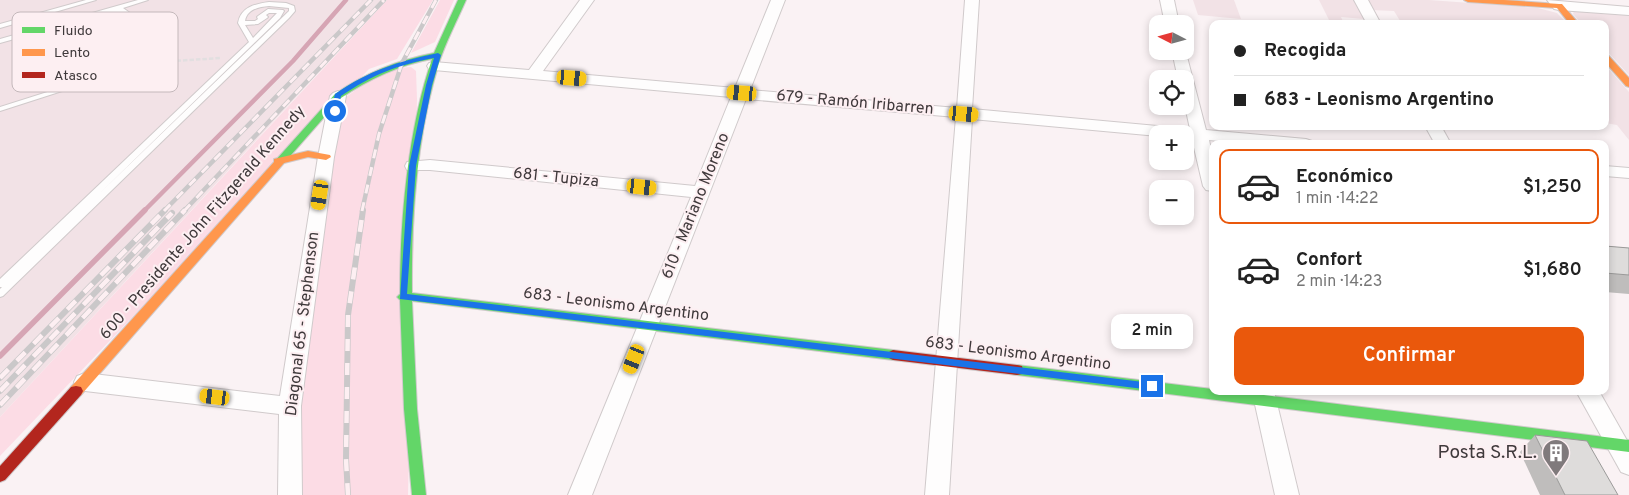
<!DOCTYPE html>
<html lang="es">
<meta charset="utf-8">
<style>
:root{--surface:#fff;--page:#f2f2f2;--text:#222;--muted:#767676;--line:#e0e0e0;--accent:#ea580c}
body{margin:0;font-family:Overpass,sans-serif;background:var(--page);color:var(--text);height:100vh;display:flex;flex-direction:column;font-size:19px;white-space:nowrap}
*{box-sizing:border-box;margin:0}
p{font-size:16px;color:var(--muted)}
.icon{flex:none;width:28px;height:28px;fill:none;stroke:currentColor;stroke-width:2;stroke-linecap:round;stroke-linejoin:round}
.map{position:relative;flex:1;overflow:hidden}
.side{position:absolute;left:1209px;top:140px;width:400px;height:255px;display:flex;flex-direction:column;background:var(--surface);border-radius:10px;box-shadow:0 2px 8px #0003}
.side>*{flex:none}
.hud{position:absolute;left:1209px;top:20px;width:400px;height:110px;border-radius:10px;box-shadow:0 2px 8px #0003;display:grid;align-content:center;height:110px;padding:0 25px;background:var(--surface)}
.needle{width:32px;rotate:276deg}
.fabs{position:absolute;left:1149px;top:15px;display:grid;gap:10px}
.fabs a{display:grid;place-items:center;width:45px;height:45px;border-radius:10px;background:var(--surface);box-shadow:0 2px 8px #0003;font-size:25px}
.end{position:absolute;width:22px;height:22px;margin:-11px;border:6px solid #1a73e8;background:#fff;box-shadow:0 0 0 2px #fff}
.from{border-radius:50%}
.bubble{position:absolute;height:35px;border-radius:10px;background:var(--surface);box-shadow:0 2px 8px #0003;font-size:16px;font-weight:600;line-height:35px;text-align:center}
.car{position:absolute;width:15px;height:30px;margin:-15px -8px;border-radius:6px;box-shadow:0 0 4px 1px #0007;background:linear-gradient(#f5c518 24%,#345 0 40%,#f5c518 0 76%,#345 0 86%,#f5c518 0)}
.hud b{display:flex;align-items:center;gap:18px;height:48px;font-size:19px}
.hud b+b{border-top:1px solid var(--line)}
.hud i{width:12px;height:12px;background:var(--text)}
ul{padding:9px 0 0;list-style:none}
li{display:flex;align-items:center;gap:15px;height:75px;margin:0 10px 8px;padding:0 15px;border:2px solid transparent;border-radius:10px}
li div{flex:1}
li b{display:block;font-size:19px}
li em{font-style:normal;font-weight:600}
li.active{border-color:var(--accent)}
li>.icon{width:45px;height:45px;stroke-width:1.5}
.button{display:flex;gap:10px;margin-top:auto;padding:10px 25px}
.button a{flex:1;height:58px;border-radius:10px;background:var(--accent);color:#fff;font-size:20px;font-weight:600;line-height:58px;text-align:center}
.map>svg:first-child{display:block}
</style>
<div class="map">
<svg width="1629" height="495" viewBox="0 0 1629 495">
<rect width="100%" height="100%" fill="#faf2f4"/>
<g fill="#f2e2e6">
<polygon points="0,0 386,0 0,417"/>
<polygon points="1193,0 1234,0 1241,19 1198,15"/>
<polygon points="1319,0 1354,0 1364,19 1341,17 1344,24 1331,24"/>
<polygon points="1366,0 1429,0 1538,8 1557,13 1568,24 1402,24 1394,11 1371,10"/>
<polygon points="1574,11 1629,14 1629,75 1605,49 1605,24 1582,24 1573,14"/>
<polygon points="1605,65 1629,92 1629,140 1617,125 1605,123"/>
</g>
<g fill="#fcdce5">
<polygon points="387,0 433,0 397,59 369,69 0,456 0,417"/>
<polygon points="440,0 454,0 435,42 411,53"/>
<path d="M411,67L416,71L417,99L408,495H302L300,408L325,212L345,98C363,84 388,68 411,67Z"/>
</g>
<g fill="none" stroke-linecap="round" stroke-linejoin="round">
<polyline stroke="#d6a5b4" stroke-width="4.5" points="144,211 293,61 346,0"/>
<polyline stroke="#d6a5b4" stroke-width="5.5" points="0,356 145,210"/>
<defs>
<g id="lane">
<polygon points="86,0 96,0 0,28 0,24"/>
<polygon points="138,0 148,0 123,8 130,13 152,54 152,58 146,64 0,111 0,107 142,62 146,58 146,54 124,14 121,12 107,13 0,43 0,39"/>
<path d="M269,2L286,3L294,6L295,11L289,18L3,296L0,297V289L2,287H0V279L249,42L238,23C241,7 255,4 269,2ZM269,6L289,8V11L100,193L280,18L284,11L283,10L268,9L258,16L257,17L258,19L255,21H245C247,9 259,7 269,6ZM269,13H277L253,38L245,25L258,24L267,18L268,17L266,15Z"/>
</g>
<g id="street">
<polygon points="580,0 594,0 543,71 735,88 771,0 785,0 750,90 957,108 965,0 979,0 972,109 1190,129 1185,106 1185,79 1178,79 1172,51 1185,51 1185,49 1206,130 1306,139 1312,141 1314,144 1248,144 1209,140 1212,154 1212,191 1206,190 1203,186 1192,139 1185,138 1185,134 1158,134 1158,136 972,119 949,495 925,495 956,117 746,99 592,495 568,495 691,197 430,170 407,170 405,166 407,162 430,160 695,186 731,97 434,70 429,69 427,66 429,63 434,62 529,70"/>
<polygon points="1160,0 1174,0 1179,24 1165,24"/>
<polygon points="1354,0 1368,0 1381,24 1367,24"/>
<polygon points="1547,0 1629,7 1629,15 1559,10 1554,9"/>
<polygon points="338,91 343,93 346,96 334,157 301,406 302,495 278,495 279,414 85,391 77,388 74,382 77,376 85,373 280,396 318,157 330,96 333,93"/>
<polygon points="1425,126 1441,126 1451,144 1435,144"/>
<polygon points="1605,166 1629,168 1629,178 1605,176"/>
<polygon points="1252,391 1274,391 1299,495 1275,495"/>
<polygon points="1576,391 1599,391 1629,444 1629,475 1621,472"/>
</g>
<g id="fast">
<path d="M458,0H466C457,21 446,41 439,63C417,134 411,218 412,293L893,350L897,352L899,355L897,358L893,360L412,301L417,409L426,495H412L404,409L400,300L397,297L400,294C400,219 408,129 432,59C399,65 369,79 341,98L284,163L280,164L275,161L335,94C365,73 398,60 434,53Z"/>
<polygon points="1017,365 1212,389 1212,391 1231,391 1629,440 1629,452 1017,375 1012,374 1011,370 1012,366"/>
</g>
<g id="slow">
<polygon points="1464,0 1504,0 1559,4 1562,4 1579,24 1570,24 1557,8 1468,2"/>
<polygon points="1605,54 1608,55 1629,78 1629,87 1626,86 1605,62"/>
<polygon points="308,151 330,155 331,157 326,160 308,157 284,163 81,395 76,396 71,395 69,391 71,387 274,162 274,159"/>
</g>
<g id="jam">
<polygon points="893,350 1017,365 1022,366 1023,370 1022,374 1017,375 893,360 889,358 887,355 889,352"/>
<polygon points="76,386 81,387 83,391 81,395 5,480 0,482 0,466 71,387"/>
</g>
</defs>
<use href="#lane" stroke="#d0cacb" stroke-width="2"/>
<use href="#street" stroke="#d0cacb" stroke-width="2"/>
<use href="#fast" stroke="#d0cacb" stroke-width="2"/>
<use href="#slow" stroke="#d0cacb" stroke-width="2"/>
<use href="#jam" stroke="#d0cacb" stroke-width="2"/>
<polyline stroke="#e2dfe0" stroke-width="2.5" stroke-dasharray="4.5 2" stroke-linecap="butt" points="157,62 221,58"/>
<use href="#lane" fill="#fefdfd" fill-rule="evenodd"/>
<use href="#street" fill="#fefdfd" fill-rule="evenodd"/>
<use href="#fast" fill="#63d668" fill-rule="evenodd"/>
<use href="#slow" fill="#ff974d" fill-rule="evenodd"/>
<use href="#jam" fill="#b3261e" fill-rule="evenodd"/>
<defs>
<g id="rail-far1">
<polyline points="164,211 371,0"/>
<polyline points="184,211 384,0"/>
<polyline points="362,211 379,134 402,63 436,0"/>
</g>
<g id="rail">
<polyline points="0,378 165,210"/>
<polyline points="0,391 172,213"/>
<polyline points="0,405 185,210"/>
<polyline points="348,495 346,459 348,315 363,210"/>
</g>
</defs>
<use href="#rail-far1" stroke="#cac8c9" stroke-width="4.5"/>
<use href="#rail" stroke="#cac8c9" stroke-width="6"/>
<use href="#rail-far1" stroke="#fdeff2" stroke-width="3" stroke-dasharray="9" stroke-linecap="butt"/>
<use href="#rail" stroke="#fdeff2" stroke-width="4.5" stroke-dasharray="12" stroke-linecap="butt"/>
</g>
<g fill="#bfbdbc">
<polygon points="1605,246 1629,248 1629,294 1605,292"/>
<polygon points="1535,435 1618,495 1540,495 1520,452"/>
</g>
<g fill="#dedcdb" stroke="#9b9a99">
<polygon points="1605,246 1629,248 1629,275 1605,273"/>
<polygon points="1535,435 1587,441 1618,495 1565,495"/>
</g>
<path fill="#1a73e8" d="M438,53L441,55L432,85L416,166L407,294L1152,383L1157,386L1152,390L400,299L409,166L426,85L434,58C397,65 372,75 341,96L337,112L331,111L335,94C370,70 397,62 438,53Z"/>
<defs>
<symbol id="building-pin" viewBox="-11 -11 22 30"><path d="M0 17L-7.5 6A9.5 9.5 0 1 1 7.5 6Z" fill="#807a7c" stroke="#fdeff2"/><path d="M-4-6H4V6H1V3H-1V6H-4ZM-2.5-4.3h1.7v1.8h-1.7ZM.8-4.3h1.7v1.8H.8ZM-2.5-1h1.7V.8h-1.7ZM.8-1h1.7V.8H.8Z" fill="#fff"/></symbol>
</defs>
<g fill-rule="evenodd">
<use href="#building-pin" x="1540" y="437" width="32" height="43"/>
</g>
<g text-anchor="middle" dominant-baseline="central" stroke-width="4" stroke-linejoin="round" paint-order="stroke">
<g font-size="16" fill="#3f393b" stroke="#fdeff2">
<text transform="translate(855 103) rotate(5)">679 - Ramón Iribarren</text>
<text transform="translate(556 178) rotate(6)">681 - Tupiza</text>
<text transform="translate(696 206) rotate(-68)">610 - Mariano Moreno</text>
<text transform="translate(203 223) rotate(-49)">600 - Presidente John Fitzgerald Kennedy</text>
<text transform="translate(616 305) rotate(7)">683 - Leonismo Argentino</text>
<text transform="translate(303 324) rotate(-83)">Diagonal 65 - Stephenson</text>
<text transform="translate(1018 354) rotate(7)">683 - Leonismo Argentino</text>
</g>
<g font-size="19" fill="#3f393b" stroke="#fdeff2" text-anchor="end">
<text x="1537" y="453">Posta S.R.L.</text>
</g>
</g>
<rect x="12" y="12" width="166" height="80" rx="8" fill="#fdeff2" stroke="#c4b8bb" stroke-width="1"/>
<rect x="22" y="27" width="23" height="6" fill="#63d668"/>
<rect x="22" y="49" width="23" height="7" fill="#ff974d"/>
<rect x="22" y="72" width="23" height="6" fill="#b3261e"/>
<g font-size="14" fill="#3f393b">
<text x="54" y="35">Fluido</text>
<text x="54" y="57">Lento</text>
<text x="54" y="80">Atasco</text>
</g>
</svg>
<div class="fabs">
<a><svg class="needle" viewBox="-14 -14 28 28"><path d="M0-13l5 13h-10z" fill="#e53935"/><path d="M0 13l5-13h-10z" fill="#767676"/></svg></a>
<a><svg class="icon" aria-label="locate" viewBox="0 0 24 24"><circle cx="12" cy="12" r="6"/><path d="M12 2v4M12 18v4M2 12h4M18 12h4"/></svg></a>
<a>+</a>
<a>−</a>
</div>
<i class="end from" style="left:335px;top:111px"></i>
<i class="end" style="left:1152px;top:386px"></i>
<div class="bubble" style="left:1111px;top:314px;width:82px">2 min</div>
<i class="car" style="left:572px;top:78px;rotate:95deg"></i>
<i class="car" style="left:742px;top:93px;rotate:275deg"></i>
<i class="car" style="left:964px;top:114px;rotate:95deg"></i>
<i class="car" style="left:642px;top:187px;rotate:96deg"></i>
<i class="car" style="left:320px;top:195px;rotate:189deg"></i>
<i class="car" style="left:634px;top:359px;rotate:202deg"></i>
<i class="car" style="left:215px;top:397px;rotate:277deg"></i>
<div class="hud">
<b><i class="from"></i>Recogida</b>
<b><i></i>683 - Leonismo Argentino</b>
</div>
<section class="side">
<ul>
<li class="active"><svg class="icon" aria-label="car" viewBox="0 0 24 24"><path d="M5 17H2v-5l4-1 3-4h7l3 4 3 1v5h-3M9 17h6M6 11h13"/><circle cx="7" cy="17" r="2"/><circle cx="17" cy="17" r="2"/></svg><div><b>Económico</b><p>1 min · 14:22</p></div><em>$1,250</em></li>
<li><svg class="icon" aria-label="car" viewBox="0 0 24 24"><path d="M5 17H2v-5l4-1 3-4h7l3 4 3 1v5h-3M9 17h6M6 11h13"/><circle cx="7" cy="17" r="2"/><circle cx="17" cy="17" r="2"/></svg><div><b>Confort</b><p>2 min · 14:23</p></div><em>$1,680</em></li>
</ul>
<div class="button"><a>Confirmar</a></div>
</section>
</div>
